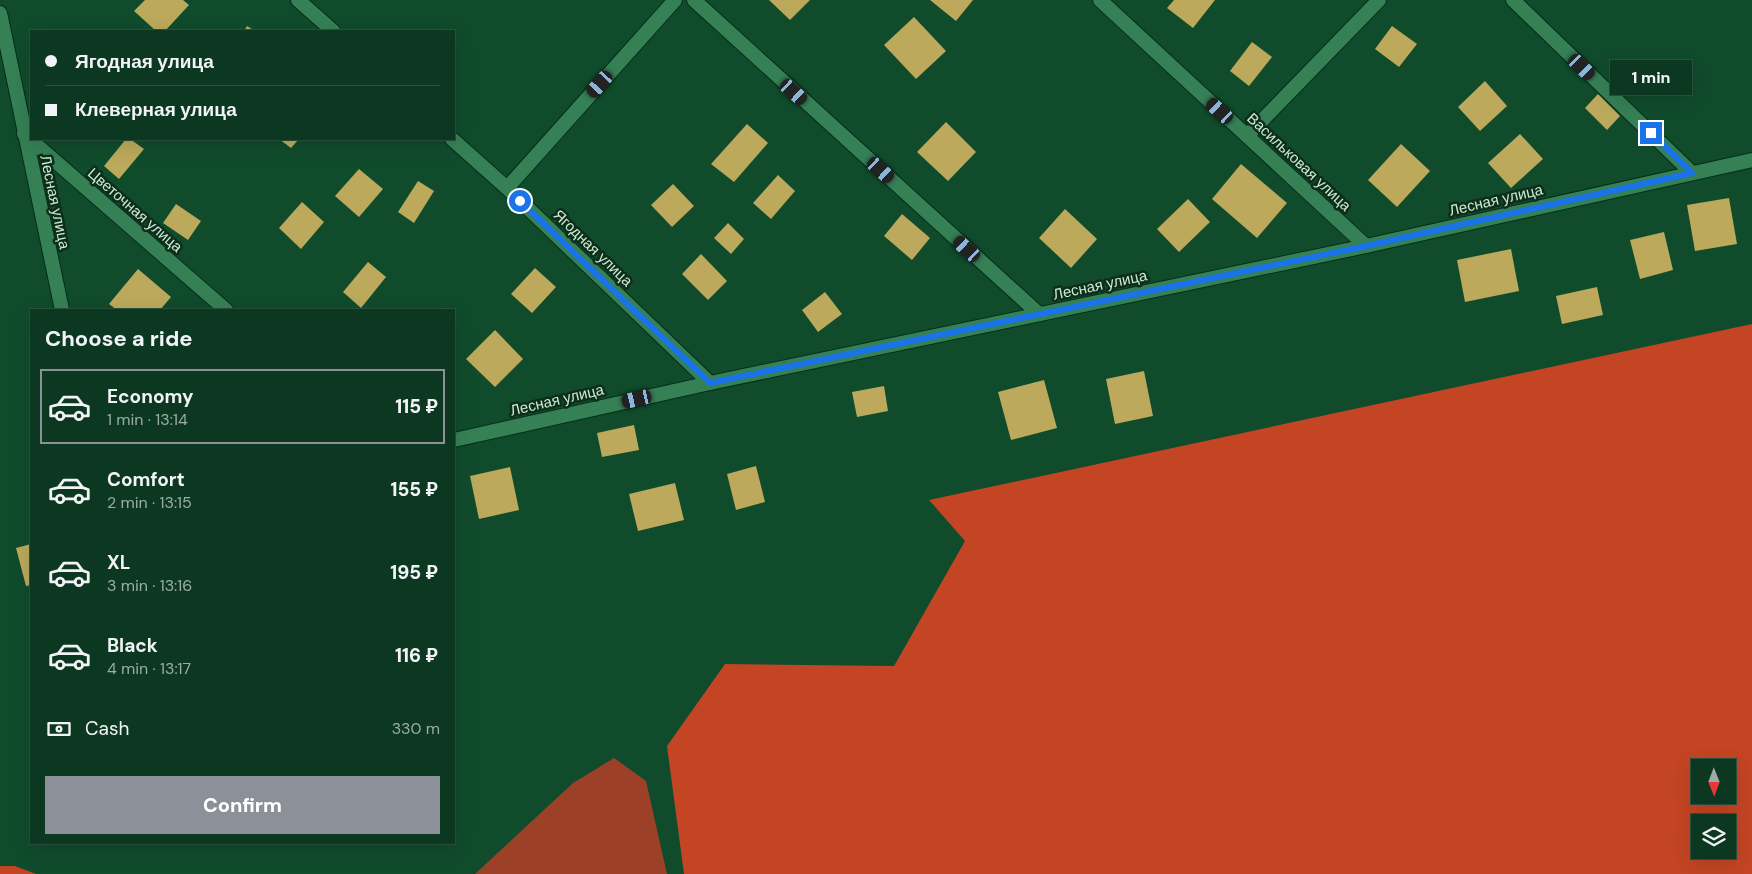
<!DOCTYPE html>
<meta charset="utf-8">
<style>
:root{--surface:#0c3821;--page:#1a432e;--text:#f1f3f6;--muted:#9aaca5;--line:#2c523f;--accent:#8c9099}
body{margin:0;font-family:"DM Sans",sans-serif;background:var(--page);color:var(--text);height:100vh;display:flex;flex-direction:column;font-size:19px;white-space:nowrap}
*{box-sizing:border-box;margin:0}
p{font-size:16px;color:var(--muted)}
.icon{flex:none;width:28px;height:28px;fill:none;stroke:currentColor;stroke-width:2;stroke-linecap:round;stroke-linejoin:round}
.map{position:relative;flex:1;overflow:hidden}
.sheet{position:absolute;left:30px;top:309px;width:425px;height:535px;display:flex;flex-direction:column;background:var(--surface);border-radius:0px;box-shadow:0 5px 20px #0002,0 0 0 1px var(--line)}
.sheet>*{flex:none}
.top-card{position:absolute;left:30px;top:30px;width:425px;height:110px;border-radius:0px;box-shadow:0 5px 20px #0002,0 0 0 1px var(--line);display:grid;align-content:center;height:110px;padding:0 15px;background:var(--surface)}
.needle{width:32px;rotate:179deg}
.tools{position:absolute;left:1691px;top:759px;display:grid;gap:10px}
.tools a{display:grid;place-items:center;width:45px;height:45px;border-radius:0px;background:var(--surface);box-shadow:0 5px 20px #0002,0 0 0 1px var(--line);font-size:25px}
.end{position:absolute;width:22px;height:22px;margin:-11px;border:6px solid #1a73e8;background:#fff;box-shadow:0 0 0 2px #fff}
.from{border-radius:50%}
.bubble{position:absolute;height:35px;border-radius:0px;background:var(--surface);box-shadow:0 5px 20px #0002,0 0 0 1px var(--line);font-size:16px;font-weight:800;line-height:35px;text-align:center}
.car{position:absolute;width:15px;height:30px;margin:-15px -8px;border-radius:6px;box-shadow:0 0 4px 1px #0007;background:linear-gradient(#222 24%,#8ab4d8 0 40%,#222 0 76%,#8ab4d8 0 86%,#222 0)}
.top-card b{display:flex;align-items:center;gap:18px;height:48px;font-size:19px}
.top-card b+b{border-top:1px solid var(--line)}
.top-card i{width:12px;height:12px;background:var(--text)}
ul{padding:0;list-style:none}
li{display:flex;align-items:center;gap:15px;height:75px;margin:0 10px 8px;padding:0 5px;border:2px solid transparent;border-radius:0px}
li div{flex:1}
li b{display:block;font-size:19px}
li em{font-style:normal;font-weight:800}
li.on{border-color:var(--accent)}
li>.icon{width:45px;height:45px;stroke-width:1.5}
h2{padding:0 15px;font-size:22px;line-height:60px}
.pay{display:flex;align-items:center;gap:12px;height:55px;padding:0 15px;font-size:19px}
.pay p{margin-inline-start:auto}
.primary-button{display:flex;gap:10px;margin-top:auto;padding:10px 15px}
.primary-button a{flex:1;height:58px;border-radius:0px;background:var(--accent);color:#fff;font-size:20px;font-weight:800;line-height:58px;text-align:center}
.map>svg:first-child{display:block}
</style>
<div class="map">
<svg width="1752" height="874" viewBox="0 0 1752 874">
<rect width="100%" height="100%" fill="#104b2c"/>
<polygon fill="#9c4028" points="614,758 646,781 667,874 475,874 573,783"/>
<g fill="#c34523" fill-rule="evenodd">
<path d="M1752,324V874H684L667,746L725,664L894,666L965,541L929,500ZM1700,768H1728V795H1700ZM1700,822H1728V850H1700Z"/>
<polygon points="0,866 15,866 36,874 0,874"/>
</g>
<g fill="#bca95c">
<polygon points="145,0 183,0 189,5 165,31 156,31 134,11"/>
<polygon points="769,0 810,0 790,20"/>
<polygon points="930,0 973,0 956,21"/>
<polygon points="1174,0 1215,0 1193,28 1167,8"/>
<polygon points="914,17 946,51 916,79 884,45"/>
<polygon points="247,26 255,31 244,31"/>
<polygon points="1392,26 1417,44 1399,67 1375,49"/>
<polygon points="1252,42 1272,57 1249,86 1230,71"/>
<polygon points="1485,81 1507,106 1480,131 1458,107"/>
<polygon points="1598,94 1620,116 1607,130 1585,108"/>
<polygon points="946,122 976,152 948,181 917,152"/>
<polygon points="747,124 768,143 734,182 711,164"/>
<polygon points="1520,134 1543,159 1511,188 1488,163"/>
<polygon points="126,139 130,139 144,149 119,179 104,166"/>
<polygon points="279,139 299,139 291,148"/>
<polygon points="1401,144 1430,171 1397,207 1368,180"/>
<polygon points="1241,164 1287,203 1257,238 1212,199"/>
<polygon points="359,169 383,189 359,217 335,196"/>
<polygon points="778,175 795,191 771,219 753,203"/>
<polygon points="418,181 434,191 414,223 398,212"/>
<polygon points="673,184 694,206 672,227 651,205"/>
<polygon points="1729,198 1737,244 1695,251 1687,205"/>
<polygon points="1188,199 1210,222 1179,252 1157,229"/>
<polygon points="302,202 324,222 301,249 279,228"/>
<polygon points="176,204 201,221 188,240 163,223"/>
<polygon points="1065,209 1097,239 1071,268 1039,238"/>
<polygon points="902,214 930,238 912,260 884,236"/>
<polygon points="728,223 744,239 731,254 714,238"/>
<polygon points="1664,232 1673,270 1640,279 1630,240"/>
<polygon points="1511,249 1519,291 1465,302 1457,260"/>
<polygon points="701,254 727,281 708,300 682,274"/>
<polygon points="368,262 386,277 361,308 343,292"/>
<polygon points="535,268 556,287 532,313 511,294"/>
<polygon points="138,269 171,297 160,310 117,310 109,304"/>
<polygon points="1597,287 1603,315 1562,324 1556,296"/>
<polygon points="825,292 842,314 818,332 802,310"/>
<polygon points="495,330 523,359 495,387 466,359"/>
<polygon points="1144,371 1153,416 1115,424 1106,379"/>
<polygon points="1044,380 1057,428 1011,440 998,392"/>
<polygon points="884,386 888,411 857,417 852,392"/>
<polygon points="634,425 639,450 602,457 597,433"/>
<polygon points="756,466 765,502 736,510 727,474"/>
<polygon points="510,467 519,510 479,519 470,476"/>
<polygon points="675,483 684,520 638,531 629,494"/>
<polygon points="31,544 31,585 26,586 16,548"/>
</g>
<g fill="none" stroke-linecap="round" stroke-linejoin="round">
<defs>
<g id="minor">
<polyline points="298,0 333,31"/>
<polyline points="694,0 1039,314"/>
<polyline points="1100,0 1366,246"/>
<polyline points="1513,0 1692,173"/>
<polyline points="0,13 62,310"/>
<polyline points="24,134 226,310"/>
<polyline points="1247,136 1379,0"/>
<polyline points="452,139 507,188 710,383"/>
<polyline points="507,188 675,0"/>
<polyline points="454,440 710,383 1366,246 1752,160"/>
</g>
</defs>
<use href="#minor" stroke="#052e19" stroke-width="16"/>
<use href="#minor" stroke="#368056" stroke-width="14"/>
</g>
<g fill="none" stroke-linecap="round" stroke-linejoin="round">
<polyline stroke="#1a73e8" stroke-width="6" points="520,201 710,383 1366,246 1692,173 1651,133"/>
</g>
<g text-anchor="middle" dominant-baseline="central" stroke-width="5" stroke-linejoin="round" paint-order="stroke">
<g font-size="15" fill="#c8ecd4" stroke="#0e2d1b">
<text transform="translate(1299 162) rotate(43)">Васильковая улица</text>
<text transform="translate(1496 200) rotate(-13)">Лесная улица</text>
<text transform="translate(55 202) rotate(78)">Лесная улица</text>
<text transform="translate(135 210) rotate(41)">Цветочная улица</text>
<text transform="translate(593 248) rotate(44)">Ягодная улица</text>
<text transform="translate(1100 285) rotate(-12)">Лесная улица</text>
<text transform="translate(557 400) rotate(-13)">Лесная улица</text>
</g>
</g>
</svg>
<div class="tools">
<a><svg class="needle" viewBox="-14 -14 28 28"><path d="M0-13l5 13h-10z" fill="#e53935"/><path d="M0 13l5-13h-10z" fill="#9aaca5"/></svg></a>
<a><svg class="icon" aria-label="layers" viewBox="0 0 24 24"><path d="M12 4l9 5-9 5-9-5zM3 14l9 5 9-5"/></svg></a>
</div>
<i class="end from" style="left:520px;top:201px"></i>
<i class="end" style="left:1651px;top:133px"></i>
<div class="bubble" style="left:1610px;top:60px;width:82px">1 min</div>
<i class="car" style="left:1582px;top:67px;rotate:134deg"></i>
<i class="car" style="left:600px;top:84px;rotate:222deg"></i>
<i class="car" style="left:794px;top:92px;rotate:132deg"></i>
<i class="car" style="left:1220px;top:111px;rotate:312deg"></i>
<i class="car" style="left:881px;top:170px;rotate:132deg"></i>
<i class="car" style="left:967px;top:249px;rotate:312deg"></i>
<i class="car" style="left:637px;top:399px;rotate:257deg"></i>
<div class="top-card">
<b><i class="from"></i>Ягодная улица</b>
<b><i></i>Клеверная улица</b>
</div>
<section class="sheet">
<h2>Choose a ride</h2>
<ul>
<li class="on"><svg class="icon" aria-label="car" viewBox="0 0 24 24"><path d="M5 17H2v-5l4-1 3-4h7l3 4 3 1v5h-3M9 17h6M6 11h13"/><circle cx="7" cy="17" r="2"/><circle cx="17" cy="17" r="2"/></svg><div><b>Economy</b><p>1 min · 13:14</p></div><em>115 ₽</em></li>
<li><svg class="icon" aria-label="car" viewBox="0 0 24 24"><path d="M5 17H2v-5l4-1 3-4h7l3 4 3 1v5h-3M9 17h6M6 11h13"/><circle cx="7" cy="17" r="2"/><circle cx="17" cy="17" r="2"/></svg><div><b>Comfort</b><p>2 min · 13:15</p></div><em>155 ₽</em></li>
<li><svg class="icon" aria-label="car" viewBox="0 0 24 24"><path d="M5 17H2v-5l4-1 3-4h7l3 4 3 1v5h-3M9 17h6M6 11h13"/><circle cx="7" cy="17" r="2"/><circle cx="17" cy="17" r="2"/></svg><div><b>XL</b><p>3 min · 13:16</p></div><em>195 ₽</em></li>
<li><svg class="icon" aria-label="car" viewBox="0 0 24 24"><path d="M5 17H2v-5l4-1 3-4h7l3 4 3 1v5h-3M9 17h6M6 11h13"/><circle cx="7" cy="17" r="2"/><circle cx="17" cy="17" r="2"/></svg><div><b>Black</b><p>4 min · 13:17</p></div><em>116 ₽</em></li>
</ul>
<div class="pay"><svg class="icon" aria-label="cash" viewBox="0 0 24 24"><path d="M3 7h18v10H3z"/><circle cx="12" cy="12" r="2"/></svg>Cash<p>330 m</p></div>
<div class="primary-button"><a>Confirm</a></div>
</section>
</div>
